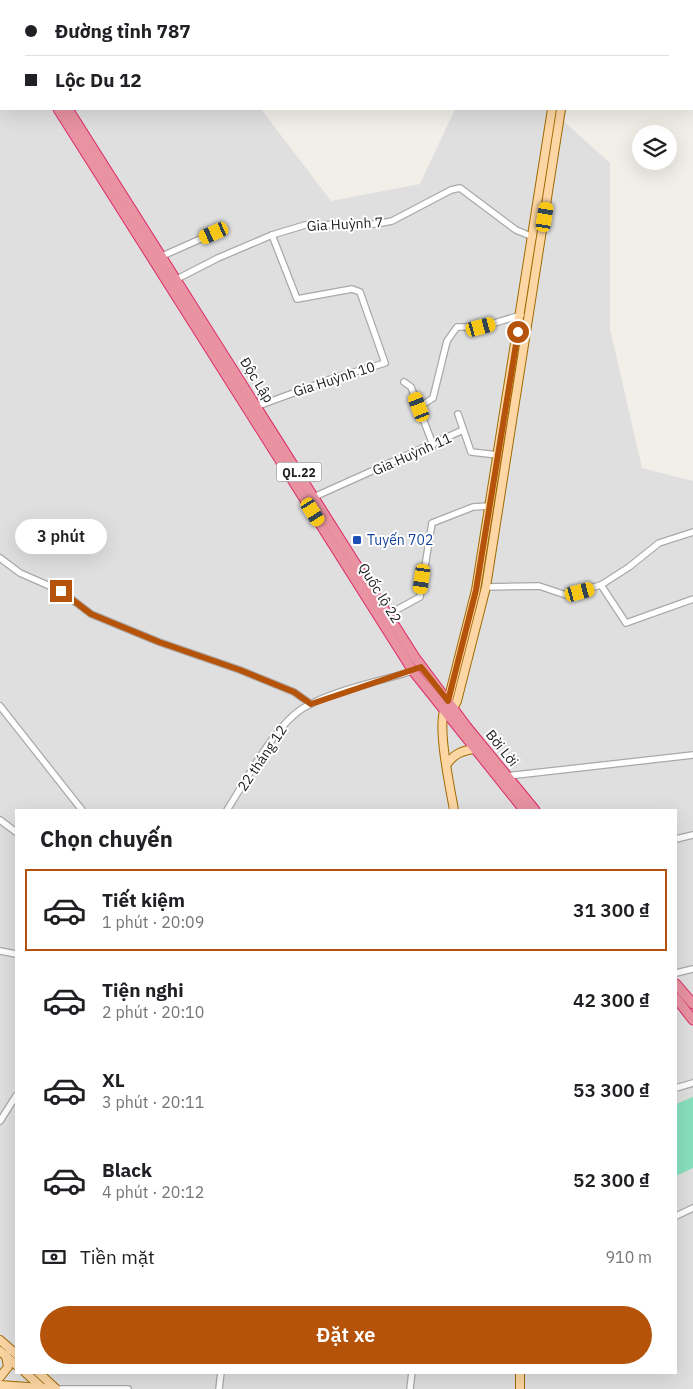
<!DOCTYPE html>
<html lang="vi">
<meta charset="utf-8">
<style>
:root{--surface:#fff;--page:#f6f6f6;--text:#202124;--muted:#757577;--line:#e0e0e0;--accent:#b45309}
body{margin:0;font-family:"IBM Plex Sans",sans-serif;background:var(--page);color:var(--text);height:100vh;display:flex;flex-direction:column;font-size:19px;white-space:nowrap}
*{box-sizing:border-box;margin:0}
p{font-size:16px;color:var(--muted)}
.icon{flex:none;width:28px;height:28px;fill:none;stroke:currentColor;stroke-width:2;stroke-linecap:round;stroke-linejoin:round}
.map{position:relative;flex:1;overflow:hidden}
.sheet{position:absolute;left:15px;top:809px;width:662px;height:565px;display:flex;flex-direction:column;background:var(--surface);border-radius:0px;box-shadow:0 5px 20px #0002}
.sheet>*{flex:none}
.banner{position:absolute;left:0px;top:0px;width:694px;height:110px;box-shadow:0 5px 20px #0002;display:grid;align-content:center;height:110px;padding:0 25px;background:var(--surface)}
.tools{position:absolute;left:632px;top:125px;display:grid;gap:10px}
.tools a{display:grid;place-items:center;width:45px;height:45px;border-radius:50%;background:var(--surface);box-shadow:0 5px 20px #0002;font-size:25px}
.end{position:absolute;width:22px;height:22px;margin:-11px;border:6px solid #b45309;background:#fff;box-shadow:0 0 0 2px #fff}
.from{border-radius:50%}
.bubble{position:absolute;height:35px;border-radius:18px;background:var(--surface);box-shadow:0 5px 20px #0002;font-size:16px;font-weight:600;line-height:35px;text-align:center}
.car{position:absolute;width:15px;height:30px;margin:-15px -8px;border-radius:6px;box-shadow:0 0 4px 1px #0007;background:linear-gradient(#f5c518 24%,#345 0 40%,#f5c518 0 76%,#345 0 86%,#f5c518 0)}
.banner b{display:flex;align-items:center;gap:18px;height:48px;font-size:19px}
.banner b+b{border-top:1px solid var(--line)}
.banner i{width:12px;height:12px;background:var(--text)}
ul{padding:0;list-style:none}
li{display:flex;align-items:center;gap:15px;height:82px;margin:0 10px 8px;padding:0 15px;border:2px solid transparent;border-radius:0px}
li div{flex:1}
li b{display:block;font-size:19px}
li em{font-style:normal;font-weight:600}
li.on{border-color:var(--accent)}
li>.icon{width:45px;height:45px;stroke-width:1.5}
h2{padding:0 25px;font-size:22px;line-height:60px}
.pay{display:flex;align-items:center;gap:12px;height:55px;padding:0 25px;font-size:19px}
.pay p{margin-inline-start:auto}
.cta{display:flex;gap:10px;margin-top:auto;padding:10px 25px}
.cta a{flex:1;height:58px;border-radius:30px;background:var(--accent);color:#fff;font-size:20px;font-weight:600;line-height:58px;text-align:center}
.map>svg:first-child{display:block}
</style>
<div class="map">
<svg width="693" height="1389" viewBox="0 0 693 1389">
<rect width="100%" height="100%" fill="#f2efe9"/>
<path fill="#e0dfdf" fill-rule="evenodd" d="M0,0L79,1H1V109H261L331,201L420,184L455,109H550L610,163V329L642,468L693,481V1389H0ZM16,810H676V1372H16Z"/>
<polygon fill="#88e0be" points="693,1097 693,1168 676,1176 676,1104"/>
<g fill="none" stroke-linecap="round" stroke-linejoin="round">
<defs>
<g id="minor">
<polyline points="0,41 1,40"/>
<polyline points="692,78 693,77"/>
<polyline points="160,257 214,233"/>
<polyline points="175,280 218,258 272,235 305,225 376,224 392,221 451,190 460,188 516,230 533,237"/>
<polyline points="404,382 411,387 433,445"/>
<polyline points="258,406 334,378 385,363 360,292 352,289 297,299 272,235"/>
<polyline points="419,407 433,398 447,341 457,327 481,327 521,315"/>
<polyline points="458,414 471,452 498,455"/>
<polyline points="314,497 463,430"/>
<polyline points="0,558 20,573 61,591 91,614 159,642 240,670 294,692 311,704"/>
<polyline points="601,585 626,623 693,599"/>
<polyline points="486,587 539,586 566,595 601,585 629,567 659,543 693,532"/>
<polyline points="387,615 420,597 432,523 473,507 490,506"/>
<polyline points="0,706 82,810"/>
<polyline points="507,776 693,755"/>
<path d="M227,810C246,781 275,724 305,707C334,690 381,681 413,671"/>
<polyline points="0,820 16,832"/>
<polyline points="676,839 693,835"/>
<polyline points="0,951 16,954"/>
<polyline points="676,973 693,969"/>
<polyline points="676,1088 693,1083"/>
<polyline points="0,1121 16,1096"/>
<polyline points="676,1216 693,1208"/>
<polyline points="60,1389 128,1389"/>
<polyline points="219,1389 221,1372"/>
<polyline points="410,1389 412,1372"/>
</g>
<g id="major">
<polyline points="568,1 569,0"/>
<polyline points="577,1 578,0"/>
<polyline points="448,701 476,590 552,109"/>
<polyline points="453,709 457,701 486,587 561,109"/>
<path d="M444,711C438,732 450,787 454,810"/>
<path d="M447,764C455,753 462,751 474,749"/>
<polyline points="0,1340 16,1354"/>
<polyline points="0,1351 16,1365"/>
<polyline points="25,1372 42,1388"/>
<polyline points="38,1372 55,1388"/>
<polyline points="0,1377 8,1367 6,1355"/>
<polyline points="0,1385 56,1389"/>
<polyline points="520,1389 520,1372"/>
</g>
<g id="highway">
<polyline points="1,0 2,1"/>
<polyline points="0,15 1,17"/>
<polyline points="58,109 413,671 524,810"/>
<polyline points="68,109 414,656 467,727 535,810"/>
<polyline points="676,984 693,1004"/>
<polyline points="676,998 693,1020"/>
</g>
</defs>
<use href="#minor" stroke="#a9a9a9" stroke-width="8"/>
<use href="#major" stroke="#a06b00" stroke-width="10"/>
<use href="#highway" stroke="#dc2a67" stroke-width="11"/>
<use href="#minor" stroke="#fff" stroke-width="5.5"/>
<use href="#major" stroke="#fcd6a4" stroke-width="8"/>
<use href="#highway" stroke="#e892a2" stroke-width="9"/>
</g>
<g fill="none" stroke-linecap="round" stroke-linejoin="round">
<polyline stroke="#b45309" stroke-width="6" points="61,591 91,614 159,642 240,670 294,692 311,704 421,667 448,701 476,590 518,332"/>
</g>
<rect fill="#1a4fb4" stroke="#fff" stroke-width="2" x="352" y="535" width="10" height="10" rx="2.5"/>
<g text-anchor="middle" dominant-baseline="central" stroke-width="4" stroke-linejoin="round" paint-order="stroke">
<rect fill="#fff" stroke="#646464" stroke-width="1" x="276.5" y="462.5" width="45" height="19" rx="4"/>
<g font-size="12" font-weight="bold" fill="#222">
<text x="299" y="472">QL.22</text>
</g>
<g font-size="14" fill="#222" stroke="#fff">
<text transform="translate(345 224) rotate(-3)">Gia Huỳnh 7</text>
<text transform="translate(334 379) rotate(-18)">Gia Huỳnh 10</text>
<text transform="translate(257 380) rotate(58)">Độc Lập</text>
<text transform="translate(412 454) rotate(-24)">Gia Huỳnh 11</text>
<text transform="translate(380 593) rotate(58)">Quốc lộ 22</text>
<text transform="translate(502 748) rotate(51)">Bời Lời</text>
<text transform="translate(262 758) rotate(-56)">22 tháng 12</text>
</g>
<g font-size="14" fill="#164399" stroke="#fff" text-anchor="start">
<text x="367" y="540">Tuyến 702</text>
</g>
</g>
</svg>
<div class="tools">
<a><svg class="icon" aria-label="layers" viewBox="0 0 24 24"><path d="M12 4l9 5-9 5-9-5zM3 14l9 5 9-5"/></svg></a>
</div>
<i class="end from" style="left:518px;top:332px"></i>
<i class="end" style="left:61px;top:591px"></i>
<div class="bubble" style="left:15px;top:519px;width:92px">3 phút</div>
<i class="car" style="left:545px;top:217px;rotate:9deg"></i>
<i class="car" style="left:214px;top:233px;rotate:246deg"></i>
<i class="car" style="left:481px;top:327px;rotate:75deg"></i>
<i class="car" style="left:419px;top:407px;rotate:339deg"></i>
<i class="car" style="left:313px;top:512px;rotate:148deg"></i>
<i class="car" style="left:422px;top:579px;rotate:188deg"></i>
<i class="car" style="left:580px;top:592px;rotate:75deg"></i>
<div class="banner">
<b><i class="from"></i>Đường tỉnh 787</b>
<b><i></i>Lộc Du 12</b>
</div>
<section class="sheet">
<h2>Chọn chuyến</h2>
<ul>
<li class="on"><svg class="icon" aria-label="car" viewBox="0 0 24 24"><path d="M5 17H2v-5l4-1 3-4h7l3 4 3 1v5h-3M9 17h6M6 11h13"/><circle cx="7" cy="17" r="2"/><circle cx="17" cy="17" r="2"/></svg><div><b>Tiết kiệm</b><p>1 phút · 20:09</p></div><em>31 300 ₫</em></li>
<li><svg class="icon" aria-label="car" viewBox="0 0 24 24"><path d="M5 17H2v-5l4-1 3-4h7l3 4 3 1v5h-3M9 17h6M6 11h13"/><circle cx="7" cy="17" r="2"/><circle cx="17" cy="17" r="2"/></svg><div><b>Tiện nghi</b><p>2 phút · 20:10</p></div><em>42 300 ₫</em></li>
<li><svg class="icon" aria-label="car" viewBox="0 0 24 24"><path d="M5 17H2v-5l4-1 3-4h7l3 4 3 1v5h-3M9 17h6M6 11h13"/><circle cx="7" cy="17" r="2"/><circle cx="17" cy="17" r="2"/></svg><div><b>XL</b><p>3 phút · 20:11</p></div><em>53 300 ₫</em></li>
<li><svg class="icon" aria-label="car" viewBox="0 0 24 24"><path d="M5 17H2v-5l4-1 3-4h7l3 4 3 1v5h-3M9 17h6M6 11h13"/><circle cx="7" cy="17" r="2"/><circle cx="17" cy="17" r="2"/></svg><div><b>Black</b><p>4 phút · 20:12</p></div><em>52 300 ₫</em></li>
</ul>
<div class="pay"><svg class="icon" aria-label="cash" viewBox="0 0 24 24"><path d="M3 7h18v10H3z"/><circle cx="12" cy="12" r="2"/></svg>Tiền mặt<p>910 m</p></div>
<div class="cta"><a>Đặt xe</a></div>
</section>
</div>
